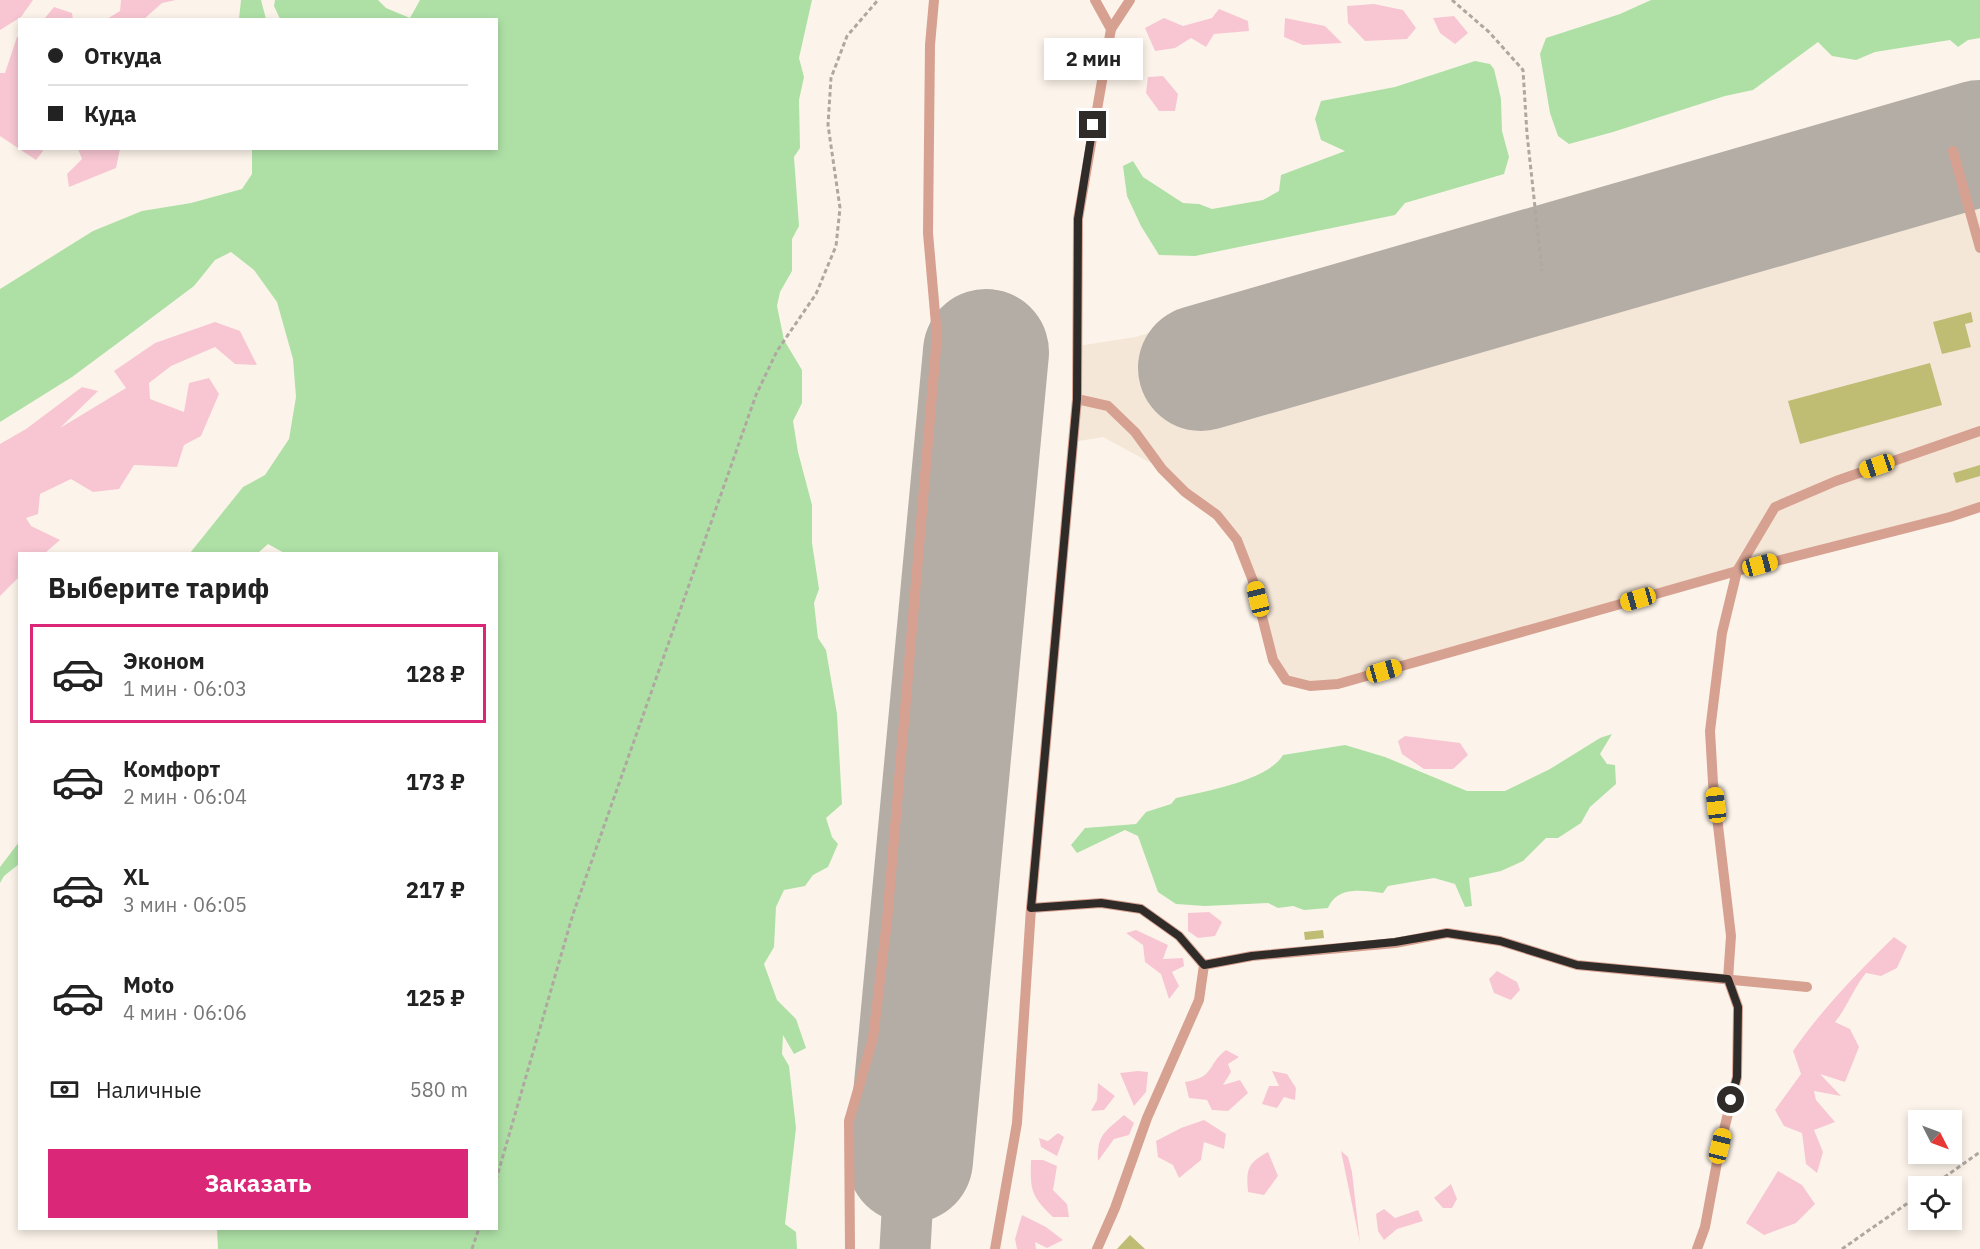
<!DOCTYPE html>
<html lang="ru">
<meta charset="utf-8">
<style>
:root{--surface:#fff;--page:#f2f2f2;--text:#222;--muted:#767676;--line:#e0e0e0;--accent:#db2777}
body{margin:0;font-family:"IBM Plex Sans",sans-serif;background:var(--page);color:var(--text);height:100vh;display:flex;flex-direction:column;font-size:22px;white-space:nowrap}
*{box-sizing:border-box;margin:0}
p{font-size:20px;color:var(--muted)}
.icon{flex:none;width:33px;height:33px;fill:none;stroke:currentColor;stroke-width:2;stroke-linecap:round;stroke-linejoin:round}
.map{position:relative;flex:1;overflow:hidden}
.drawer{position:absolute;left:18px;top:552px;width:480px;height:678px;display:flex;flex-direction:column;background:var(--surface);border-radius:0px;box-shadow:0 3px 9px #0003}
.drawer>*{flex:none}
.hud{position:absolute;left:18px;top:18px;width:480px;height:132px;border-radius:0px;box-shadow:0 3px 9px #0003;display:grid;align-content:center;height:132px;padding:0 30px;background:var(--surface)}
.needle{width:39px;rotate:132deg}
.fabs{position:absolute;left:1908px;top:1110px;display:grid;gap:12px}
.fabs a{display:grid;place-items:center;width:54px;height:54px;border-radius:0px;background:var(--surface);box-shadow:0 3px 9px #0003;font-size:30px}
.end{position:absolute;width:27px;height:27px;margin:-14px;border:8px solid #2e2b28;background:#fff;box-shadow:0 0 0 3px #fff}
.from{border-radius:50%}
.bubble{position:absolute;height:42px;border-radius:0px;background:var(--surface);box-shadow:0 3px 9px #0003;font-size:20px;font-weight:700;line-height:42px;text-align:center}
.car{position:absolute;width:18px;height:36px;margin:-18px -9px;border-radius:8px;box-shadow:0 0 4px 2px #0007;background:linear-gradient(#f5c518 24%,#345 0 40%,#f5c518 0 76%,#345 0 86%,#f5c518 0)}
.hud b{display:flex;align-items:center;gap:21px;height:57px;font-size:22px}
.hud b+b{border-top:2px solid var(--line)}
.hud i{width:15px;height:15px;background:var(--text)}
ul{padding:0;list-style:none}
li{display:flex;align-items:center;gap:18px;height:99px;margin:0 12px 9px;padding:0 18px;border:3px solid transparent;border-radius:0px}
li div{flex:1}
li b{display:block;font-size:22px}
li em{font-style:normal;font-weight:700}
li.current{border-color:var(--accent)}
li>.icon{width:54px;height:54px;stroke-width:1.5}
h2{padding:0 30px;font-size:27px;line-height:72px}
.pay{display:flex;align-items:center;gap:15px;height:66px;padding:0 30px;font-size:22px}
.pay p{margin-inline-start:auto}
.button{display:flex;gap:12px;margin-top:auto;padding:12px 30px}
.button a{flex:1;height:69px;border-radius:0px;background:var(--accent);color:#fff;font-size:24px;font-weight:700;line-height:69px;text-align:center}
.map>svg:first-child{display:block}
</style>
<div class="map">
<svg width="1980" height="1249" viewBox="0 0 1980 1249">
<rect width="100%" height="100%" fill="#fcf4ea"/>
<polygon fill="#f5e7d7" points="1980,89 1980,504 1331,685 1286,680 1267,636 1237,540 1162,469 1103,437 1073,442 1078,346 1135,337"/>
<g fill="#f8c6d3">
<polygon points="0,0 33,0 21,17 0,30"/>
<polygon points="121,0 176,0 162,3 144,19 107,19 120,11"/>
<polygon points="1374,4 1403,10 1416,28 1407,39 1365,41 1348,23 1347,6"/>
<polygon points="54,7 72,13 73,19 44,19"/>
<polygon points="1219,9 1248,21 1249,31 1214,34 1206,47 1191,38 1175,48 1155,51 1145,28 1164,18 1183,26 1212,18"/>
<polygon points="1454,16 1468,33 1455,44 1440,33 1433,18"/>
<polygon points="1285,18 1325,26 1342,43 1303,45 1284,37"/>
<polygon points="17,37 19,37 20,148 41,149 43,151 36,160 0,136 0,73 5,73"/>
<polygon points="1163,76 1178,94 1175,111 1159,111 1146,93 1148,77"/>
<polygon points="78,149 120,149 116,168 69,187 67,174 82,159"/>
<polygon points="215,322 240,331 257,365 235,364 215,347 171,366 149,383 150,399 184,412 189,383 209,378 219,394 201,436 184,445 177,467 134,465 119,489 93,492 71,479 40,494 38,514 26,518 31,526 60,540 45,553 20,554 19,577 0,596 0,444 26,429 82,387 98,391 60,428 126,388 114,371 155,343"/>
<polygon points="1405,736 1460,743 1468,755 1453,769 1424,769 1402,754 1398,741"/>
<polygon points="1209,912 1222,922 1215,936 1198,938 1188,931 1188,913"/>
<polygon points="1136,930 1168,945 1163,959 1183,958 1184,966 1172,972 1179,986 1169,999 1161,974 1145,962 1143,945 1126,933"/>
<path d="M1894,937L1907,946L1897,968L1881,976L1866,973C1853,989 1848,1006 1835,1022L1850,1029L1859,1047L1845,1082L1820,1074L1841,1096L1814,1091L1816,1100L1835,1122L1814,1130L1823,1152L1817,1173L1806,1164L1802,1133L1784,1126L1775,1110L1801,1074L1793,1051C1822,1009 1857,973 1894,937Z"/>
<polygon points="1497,971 1517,982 1520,990 1511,1000 1494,993 1489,979"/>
<path d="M1226,1050L1239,1057L1228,1064L1231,1072L1223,1085L1240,1080L1248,1093L1228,1111L1212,1110L1207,1100L1189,1098L1185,1082C1216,1077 1206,1065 1226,1050Z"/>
<polygon points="1138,1071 1148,1072 1146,1092 1134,1106 1120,1073"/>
<polygon points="1272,1071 1287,1074 1296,1088 1295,1100 1284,1097 1277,1108 1262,1104 1269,1086 1279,1086"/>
<polygon points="1098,1083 1115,1096 1104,1110 1091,1111 1097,1100"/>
<path d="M1124,1115L1134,1123L1129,1135L1114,1139L1098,1161C1097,1134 1105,1132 1124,1115Z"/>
<polygon points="1204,1120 1226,1134 1224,1149 1204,1142 1201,1160 1179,1178 1173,1165 1158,1157 1156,1141 1181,1128"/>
<polygon points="1058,1133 1064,1137 1057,1156 1041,1147 1039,1138 1048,1141"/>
<polygon points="1341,1151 1348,1157 1352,1172 1360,1243"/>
<path d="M1268,1152L1278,1176L1264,1195L1248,1192C1246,1170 1247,1163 1268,1152Z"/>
<path d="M1031,1160H1043L1057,1166L1053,1190L1067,1204L1069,1217H1053C1031,1196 1030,1190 1031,1160Z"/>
<polygon points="1778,1171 1802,1185 1815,1204 1796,1223 1764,1235 1746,1223"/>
<polygon points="1451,1184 1457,1199 1452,1208 1443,1208 1434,1198"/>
<polygon points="1384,1209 1395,1218 1418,1210 1423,1221 1397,1229 1384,1240 1378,1231 1376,1214"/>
<polygon points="1022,1215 1046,1227 1063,1240 1047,1248 1035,1242 1036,1249 1017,1249 1015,1239"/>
</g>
<g fill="#aee0a6">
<polygon points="241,0 261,0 266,19 239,19"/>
<polygon points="275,0 378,0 386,8 410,18 420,0 812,0 799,58 804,77 799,100 800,148 794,157 799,226 792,239 792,271 780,292 777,306 784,340 802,370 802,403 793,421 798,452 812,505 812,543 819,589 814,603 818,638 826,650 837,714 842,804 826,818 832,837 838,844 828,867 813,875 805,886 784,890 776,907 774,947 764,964 777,1000 796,1019 806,1048 794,1054 783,1035 782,1054 789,1066 796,1128 785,1224 796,1232 797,1249 218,1249 217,1229 496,1228 496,554 286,554 268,544 258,553 190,553 243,487 265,475 289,439 296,397 293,359 277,302 254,270 231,252 215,260 194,286 134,331 72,377 0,422 0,289 93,231 142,211 191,203 242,189 252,174 252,149 496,148 496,20 280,19 274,6"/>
<polygon points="1651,0 1980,0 1980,38 1968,40 1958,47 1950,40 1875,52 1856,60 1832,56 1818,42 1753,90 1725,96 1613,132 1569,144 1558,136 1550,113 1540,54 1546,38 1620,14"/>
<polygon points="1475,61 1490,64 1494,69 1501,99 1502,131 1509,157 1504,174 1405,203 1395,215 1195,256 1159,255 1141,226 1127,196 1123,166 1133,161 1143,177 1183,203 1199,204 1212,209 1263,200 1279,191 1281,175 1345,151 1321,140 1315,119 1321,101 1395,87"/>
<path d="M1612,734L1600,754L1607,764L1615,765L1616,784L1590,807L1581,823L1558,838H1546L1523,861L1501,871L1469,878L1472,906L1465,907L1455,884L1434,878L1388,886L1383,893C1363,891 1338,885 1328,908L1304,910L1293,906L1278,908L1268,903L1205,906L1176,904L1158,892L1138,836L1125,830L1077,853L1071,845L1085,828L1136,824L1146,812L1171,804L1176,798C1205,791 1267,781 1283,755L1345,745L1385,757L1467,791H1505L1550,769L1600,738Z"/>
<polygon points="19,842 19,864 4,876 0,883 0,867"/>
</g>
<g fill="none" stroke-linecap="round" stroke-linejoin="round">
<polyline stroke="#b4ada6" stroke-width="51" points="905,1249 910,1160"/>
<g stroke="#b4ada6" stroke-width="126">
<polyline points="1201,368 1980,143"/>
<polyline points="910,1160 986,352"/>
</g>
</g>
<g fill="#bfbc74">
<polygon points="1971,312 1973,322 1965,324 1971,347 1942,354 1933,322"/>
<polygon points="1930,363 1942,405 1800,444 1788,401"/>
<polygon points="1980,465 1980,476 1956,483 1953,473"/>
<polygon points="1323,930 1324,938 1305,940 1304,932"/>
<polygon points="1130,1235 1145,1249 1117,1249"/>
</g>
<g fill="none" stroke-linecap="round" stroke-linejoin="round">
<g stroke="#aea8a1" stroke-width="3" stroke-dasharray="4.5 3" stroke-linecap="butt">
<polyline points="1452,0 1489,32 1523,70 1527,134 1542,271"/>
<polyline points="496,1180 573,914 756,395 777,351 816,294 836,246 840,208 828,125 831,78 847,36 878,0"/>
<polyline points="1932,1186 1980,1152"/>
<polyline points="472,1249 479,1228"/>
<polyline points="1842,1249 1918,1196"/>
</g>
<g stroke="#d7a191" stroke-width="10">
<polyline points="1111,29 1130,0"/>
<polyline points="1953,151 1980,248"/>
<polyline points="1077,399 1108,406 1135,432 1162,469 1185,492 1217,515 1237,540 1253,581 1273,660 1286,680 1310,686 1338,684 1737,571 1950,517 1980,507"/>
<polyline points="1031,908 1101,903 1141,909 1179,936 1204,965 1199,1000 1147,1118 1115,1208 1097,1249"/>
<polyline points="1204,965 1252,956 1395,943 1447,933 1500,941 1577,965 1807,987"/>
<polyline points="850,1249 849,1121 873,1038 887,921 937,336 928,233 930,45 934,0"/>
<polyline points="995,1249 1017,1123 1031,908 1077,399 1078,219 1111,29 1095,0"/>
<polyline points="1697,1249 1705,1227 1720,1146 1737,1077 1738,1007 1728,979 1731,936 1713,783 1710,731 1722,633 1737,571 1775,507 1836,481 1980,431"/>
</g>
</g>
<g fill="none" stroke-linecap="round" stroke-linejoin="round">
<polyline stroke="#2e2b28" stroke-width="8" points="1093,125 1078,219 1077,399 1031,908 1101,903 1141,909 1179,936 1204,965 1252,956 1395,942 1447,933 1500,941 1577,965 1728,979 1738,1007 1737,1077 1731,1100"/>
</g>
</svg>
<div class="fabs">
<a><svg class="needle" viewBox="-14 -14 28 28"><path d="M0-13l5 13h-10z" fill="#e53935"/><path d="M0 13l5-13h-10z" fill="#767676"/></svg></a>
<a><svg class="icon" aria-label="locate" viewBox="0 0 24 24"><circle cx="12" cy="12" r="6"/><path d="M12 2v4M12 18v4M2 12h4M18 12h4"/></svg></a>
</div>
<i class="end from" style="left:1731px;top:1100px"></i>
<i class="end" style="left:1093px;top:125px"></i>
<div class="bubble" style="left:1044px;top:38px;width:99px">2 мин</div>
<i class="car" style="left:1877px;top:466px;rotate:251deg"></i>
<i class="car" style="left:1760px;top:565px;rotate:75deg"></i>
<i class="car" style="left:1258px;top:599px;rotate:346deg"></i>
<i class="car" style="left:1638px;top:599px;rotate:254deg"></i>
<i class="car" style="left:1384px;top:671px;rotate:74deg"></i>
<i class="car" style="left:1716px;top:805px;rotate:353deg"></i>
<i class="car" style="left:1720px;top:1146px;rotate:14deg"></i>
<div class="hud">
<b><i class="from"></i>Откуда</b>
<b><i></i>Куда</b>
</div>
<section class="drawer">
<h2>Выберите тариф</h2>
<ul>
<li class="current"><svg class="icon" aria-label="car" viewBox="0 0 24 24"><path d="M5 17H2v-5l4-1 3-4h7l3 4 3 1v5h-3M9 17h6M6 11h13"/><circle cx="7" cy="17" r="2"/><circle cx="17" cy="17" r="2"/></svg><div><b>Эконом</b><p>1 мин · 06:03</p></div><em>128 ₽</em></li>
<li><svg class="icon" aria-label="car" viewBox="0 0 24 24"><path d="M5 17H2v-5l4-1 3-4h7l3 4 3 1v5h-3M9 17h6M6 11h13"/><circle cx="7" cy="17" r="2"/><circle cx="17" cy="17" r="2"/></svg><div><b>Комфорт</b><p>2 мин · 06:04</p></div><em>173 ₽</em></li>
<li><svg class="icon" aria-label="car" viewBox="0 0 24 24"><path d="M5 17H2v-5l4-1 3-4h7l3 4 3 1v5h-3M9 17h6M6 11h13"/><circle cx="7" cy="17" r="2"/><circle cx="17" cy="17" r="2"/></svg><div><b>XL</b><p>3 мин · 06:05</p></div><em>217 ₽</em></li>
<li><svg class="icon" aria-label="car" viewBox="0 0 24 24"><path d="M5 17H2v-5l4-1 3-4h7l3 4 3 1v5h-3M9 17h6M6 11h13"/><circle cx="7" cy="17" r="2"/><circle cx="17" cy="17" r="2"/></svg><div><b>Moto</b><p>4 мин · 06:06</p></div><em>125 ₽</em></li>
</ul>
<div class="pay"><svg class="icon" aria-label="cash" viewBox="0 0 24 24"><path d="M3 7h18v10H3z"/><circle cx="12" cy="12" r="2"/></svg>Наличные<p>580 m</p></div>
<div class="button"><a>Заказать</a></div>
</section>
</div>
